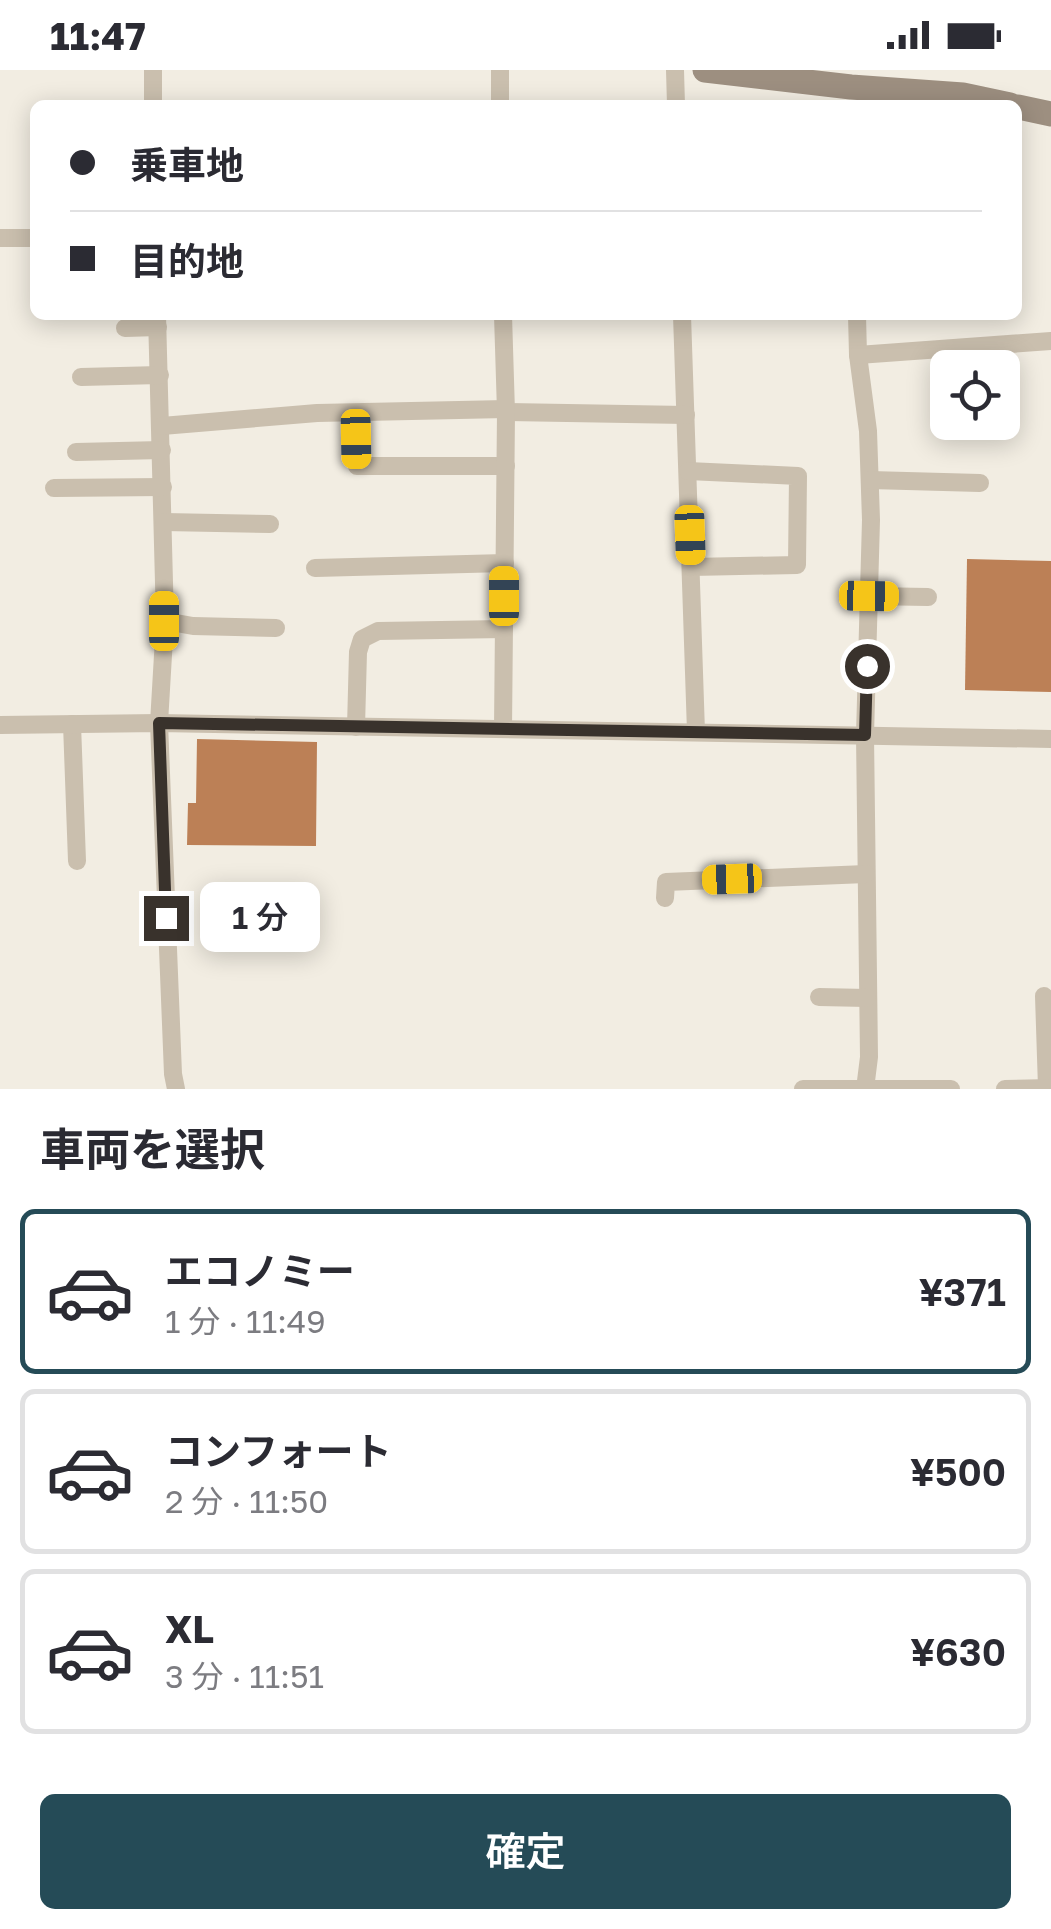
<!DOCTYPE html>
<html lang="ja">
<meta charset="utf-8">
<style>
:root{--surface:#fff;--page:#f2f2f3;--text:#2b2b33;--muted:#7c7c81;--line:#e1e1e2;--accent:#254b57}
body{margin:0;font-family:"Golos Text","Noto Sans JP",sans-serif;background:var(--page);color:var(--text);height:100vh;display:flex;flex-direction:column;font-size:38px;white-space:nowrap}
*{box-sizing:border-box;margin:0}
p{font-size:32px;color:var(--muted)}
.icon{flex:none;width:55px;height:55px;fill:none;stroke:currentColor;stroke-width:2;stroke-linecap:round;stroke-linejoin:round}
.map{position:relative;height:1019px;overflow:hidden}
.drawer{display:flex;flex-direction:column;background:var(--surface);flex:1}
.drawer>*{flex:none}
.hud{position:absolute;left:30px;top:30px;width:992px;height:220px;border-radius:15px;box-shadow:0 5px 25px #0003;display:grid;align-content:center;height:220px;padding:0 40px;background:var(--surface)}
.tools{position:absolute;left:930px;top:280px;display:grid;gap:20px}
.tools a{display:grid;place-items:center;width:90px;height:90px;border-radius:15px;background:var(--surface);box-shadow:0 5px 25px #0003;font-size:50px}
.end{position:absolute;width:45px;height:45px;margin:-22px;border:12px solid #39322c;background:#fff;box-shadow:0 0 0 5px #fff}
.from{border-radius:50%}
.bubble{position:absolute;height:70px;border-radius:15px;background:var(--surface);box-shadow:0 5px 25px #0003;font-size:32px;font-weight:600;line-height:70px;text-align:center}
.car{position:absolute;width:30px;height:60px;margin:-30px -15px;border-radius:12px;box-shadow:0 0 8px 2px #0007;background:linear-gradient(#f5c518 24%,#345 0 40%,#f5c518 0 76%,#345 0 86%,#f5c518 0)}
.hud b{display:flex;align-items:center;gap:35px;height:95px;font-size:38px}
.hud b+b{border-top:2px solid var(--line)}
.hud i{width:25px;height:25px;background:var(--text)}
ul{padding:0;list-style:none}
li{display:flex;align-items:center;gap:30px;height:165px;margin:0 20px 15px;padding:0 20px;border:5px solid var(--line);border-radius:15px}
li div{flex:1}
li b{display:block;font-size:38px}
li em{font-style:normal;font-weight:600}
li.selected{border-color:var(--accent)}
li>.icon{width:90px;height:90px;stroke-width:1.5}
h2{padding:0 40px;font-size:45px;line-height:120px}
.action{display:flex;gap:20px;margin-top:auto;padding:20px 40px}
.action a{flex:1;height:115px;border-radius:15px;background:var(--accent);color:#fff;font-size:40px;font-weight:600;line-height:115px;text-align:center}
.status{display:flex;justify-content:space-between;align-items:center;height:70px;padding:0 50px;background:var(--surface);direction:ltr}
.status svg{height:28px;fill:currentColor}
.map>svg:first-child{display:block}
</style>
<div class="status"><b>11:47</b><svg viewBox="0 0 49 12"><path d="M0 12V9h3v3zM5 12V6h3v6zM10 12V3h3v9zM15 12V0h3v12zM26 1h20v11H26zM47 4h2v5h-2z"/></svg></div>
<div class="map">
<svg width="1051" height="1019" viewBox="0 0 1051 1019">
<rect width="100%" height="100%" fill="#f2ede2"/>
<g fill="#bc8056">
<polygon points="967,489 1051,491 1051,622 965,620"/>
<polygon points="197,669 317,672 316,776 187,775 188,733 196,733"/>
</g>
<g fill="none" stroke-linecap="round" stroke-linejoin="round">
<g stroke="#cabfae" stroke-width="18">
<polyline points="153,0 153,35"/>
<polyline points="500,0 500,35"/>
<polyline points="675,0 676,35"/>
<polyline points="0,168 35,168"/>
<polyline points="157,245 165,551 159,653 173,1004 176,1019"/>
<polyline points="682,245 696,662"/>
<polyline points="857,245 858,285 868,361 871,450 865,665 869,987 865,1019"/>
<polyline points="125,258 158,257"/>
<polyline points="858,285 1051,271"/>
<polyline points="81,307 160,305"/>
<polyline points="506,342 686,345"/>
<polyline points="356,343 357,396 506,396"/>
<polyline points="162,356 317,343 506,339"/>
<polyline points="76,382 162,380"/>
<polyline points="688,401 798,406 797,495 691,497"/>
<polyline points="870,410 980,413"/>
<polyline points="54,418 163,417"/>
<polyline points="164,452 270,454"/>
<polyline points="315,498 505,493"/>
<polyline points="869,526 928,527"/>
<polyline points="165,551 193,556 276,558"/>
<polyline points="72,654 77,791"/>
<polyline points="0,655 159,653 1051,669"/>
<polyline points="356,657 358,582 362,569 378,561 504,559"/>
<polyline points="503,659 506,342 503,245"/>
<polyline points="665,828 666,812 866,804"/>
<polyline points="1044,926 1047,1018"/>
<polyline points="819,927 867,928"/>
<polyline points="803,1019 951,1019"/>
<polyline points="1005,1019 1051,1018"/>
</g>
<g stroke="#9d8f80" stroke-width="25">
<polyline points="705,0 851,17 963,25 1010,35"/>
<polyline points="1018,37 1051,44"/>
</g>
</g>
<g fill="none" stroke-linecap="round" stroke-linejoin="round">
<polyline stroke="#39322c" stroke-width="12" points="166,848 159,653 865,665 867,596"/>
</g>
</svg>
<div class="tools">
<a><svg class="icon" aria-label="locate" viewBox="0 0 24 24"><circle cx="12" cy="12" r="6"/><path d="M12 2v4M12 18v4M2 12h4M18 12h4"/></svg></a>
</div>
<i class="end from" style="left:867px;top:596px"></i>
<i class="end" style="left:166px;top:848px"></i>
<div class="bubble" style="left:200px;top:812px;width:120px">1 分</div>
<i class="car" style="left:356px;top:369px;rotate:179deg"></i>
<i class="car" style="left:690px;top:465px;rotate:178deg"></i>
<i class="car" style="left:504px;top:526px;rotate:0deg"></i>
<i class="car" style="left:869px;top:526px;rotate:91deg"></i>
<i class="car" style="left:164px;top:551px;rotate:0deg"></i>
<i class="car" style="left:732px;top:809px;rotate:268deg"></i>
<div class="hud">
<b><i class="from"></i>乗車地</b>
<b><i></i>目的地</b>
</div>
</div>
<section class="drawer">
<h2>車両を選択</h2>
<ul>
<li class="selected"><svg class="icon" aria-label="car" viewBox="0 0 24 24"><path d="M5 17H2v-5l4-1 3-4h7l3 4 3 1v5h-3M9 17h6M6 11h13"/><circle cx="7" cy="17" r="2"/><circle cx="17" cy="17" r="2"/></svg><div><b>エコノミー</b><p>1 分 · 11:49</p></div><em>¥371</em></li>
<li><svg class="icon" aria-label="car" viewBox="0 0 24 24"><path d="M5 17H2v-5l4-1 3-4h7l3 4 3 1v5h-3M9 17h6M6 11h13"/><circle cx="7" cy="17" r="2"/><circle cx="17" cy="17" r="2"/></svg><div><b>コンフォート</b><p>2 分 · 11:50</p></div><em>¥500</em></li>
<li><svg class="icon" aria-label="car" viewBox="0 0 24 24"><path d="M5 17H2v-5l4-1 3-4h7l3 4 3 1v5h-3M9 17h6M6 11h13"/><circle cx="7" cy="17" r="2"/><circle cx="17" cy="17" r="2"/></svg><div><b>XL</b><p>3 分 · 11:51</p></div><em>¥630</em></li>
</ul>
<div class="action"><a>確定</a></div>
</section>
